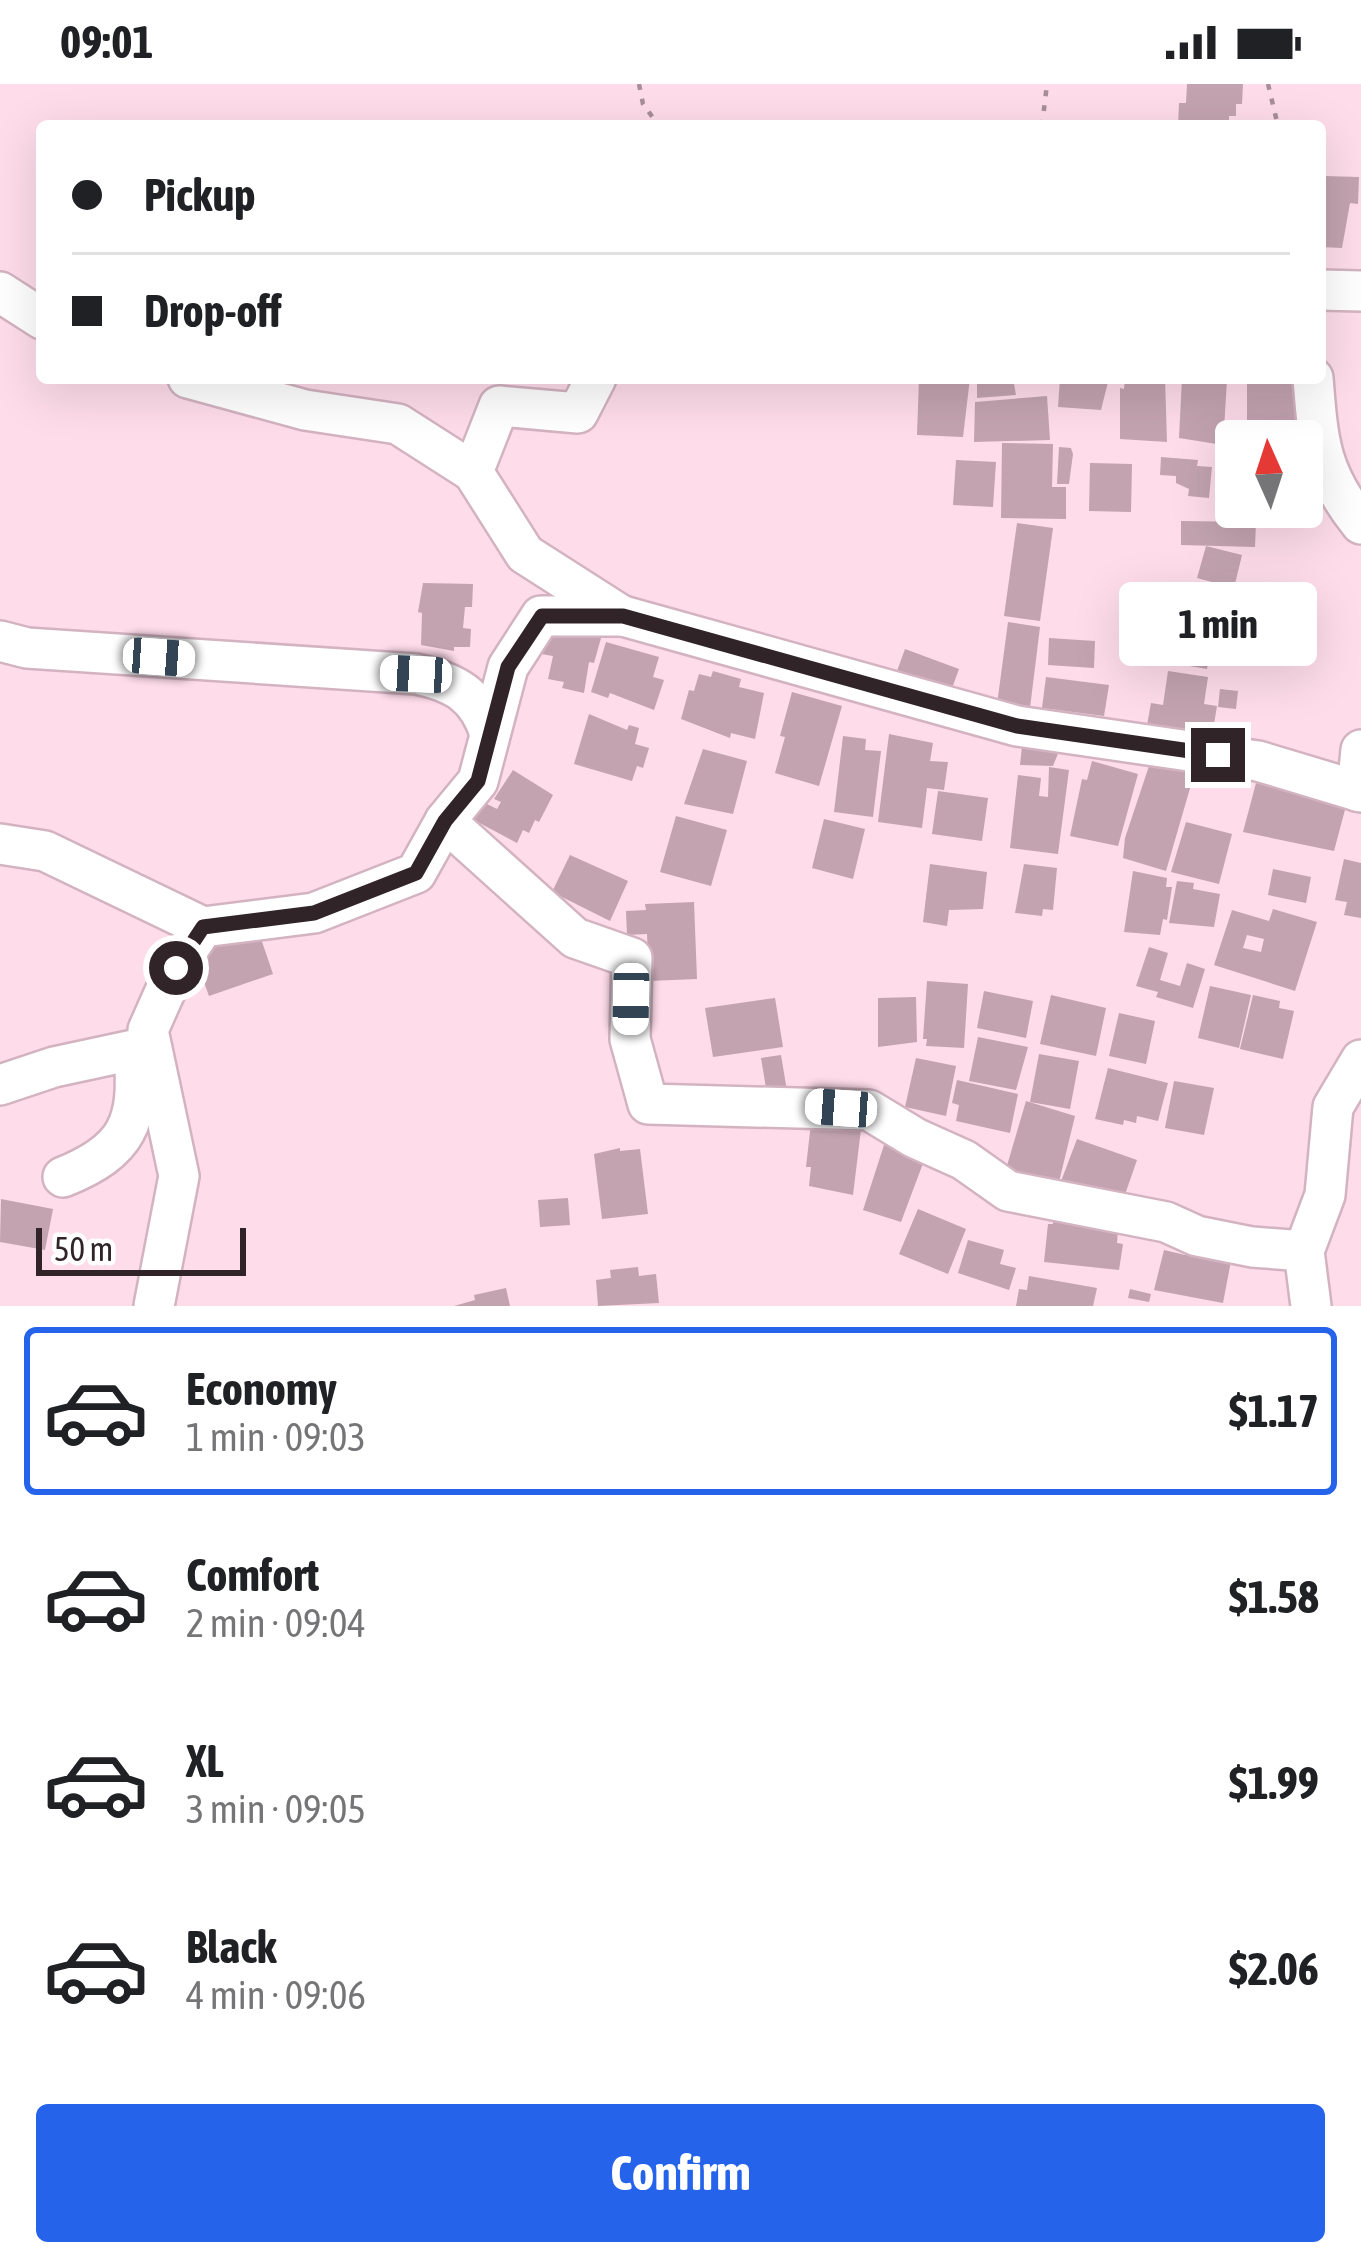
<!DOCTYPE html>
<meta charset="utf-8">
<style>
:root{--surface:#fff;--page:#f6f6f6;--text:#202124;--muted:#757577;--line:#e0e0e0;--accent:#2563eb}
body{margin:0;font-family:"Asap Condensed",sans-serif;background:var(--page);color:var(--text);height:100vh;display:flex;flex-direction:column;font-size:45px;white-space:nowrap}
*{box-sizing:border-box;margin:0}
p{font-size:39px;color:var(--muted)}
.icon{flex:none;width:66px;height:66px;fill:none;stroke:currentColor;stroke-width:2;stroke-linecap:round;stroke-linejoin:round}
.map{position:relative;height:1222px;overflow:hidden}
.panel{display:flex;flex-direction:column;background:var(--surface);flex:1}
.panel>*{flex:none}
.top-card{position:absolute;left:36px;top:36px;width:1290px;height:264px;border-radius:12px;box-shadow:0 12px 48px #0002;display:grid;align-content:center;height:264px;padding:0 36px;background:var(--surface)}
.needle{width:78px;rotate:357deg}
.fabs{position:absolute;left:1215px;top:336px;display:grid;gap:24px}
.fabs a{display:grid;place-items:center;width:108px;height:108px;border-radius:12px;background:var(--surface);box-shadow:0 12px 48px #0002;font-size:60px}
.scale{position:absolute;left:36px;bottom:30px;width:210px;box-sizing:border-box;padding-left:12px;border:6px solid #312429;border-top:0;font-size:33px;line-height:42px;white-space:nowrap;color:#312429;-webkit-text-stroke:9px #fff;paint-order:stroke}
.end{position:absolute;width:54px;height:54px;margin:-27px;border:15px solid #312429;background:#fff;box-shadow:0 0 0 6px #fff}
.from{border-radius:50%}
.bubble{position:absolute;height:84px;border-radius:12px;background:var(--surface);box-shadow:0 12px 48px #0002;font-size:39px;font-weight:700;line-height:84px;text-align:center}
.car{position:absolute;width:36px;height:72px;margin:-36px -18px;border-radius:15px;box-shadow:0 0 9px 3px #0007;background:linear-gradient(#fff 24%,#345 0 40%,#fff 0 76%,#345 0 86%,#fff 0)}
.top-card b{display:flex;align-items:center;gap:42px;height:114px;font-size:45px}
.top-card b+b{border-top:3px solid var(--line)}
.top-card i{width:30px;height:30px;background:var(--text)}
ul{padding:21px 0 0;list-style:none}
li{display:flex;align-items:center;gap:36px;height:168px;margin:0 24px 18px;padding:0 12px;border:6px solid transparent;border-radius:12px}
li div{flex:1}
li b{display:block;font-size:45px}
li em{font-style:normal;font-weight:700}
li.current{border-color:var(--accent)}
li>.icon{width:108px;height:108px;stroke-width:1.5}
.cta{display:flex;gap:24px;margin-top:auto;padding:24px 36px}
.cta a{flex:1;height:138px;border-radius:12px;background:var(--accent);color:#fff;font-size:48px;font-weight:700;line-height:138px;text-align:center}
.status{display:flex;justify-content:space-between;align-items:center;height:84px;padding:0 60px;background:var(--surface);direction:ltr}
.status svg{height:33px;fill:currentColor}
.map>svg:first-child{display:block}
</style>
<div class="status"><b>09:01</b><svg viewBox="0 0 49 12"><path d="M0 12V9h3v3zM5 12V6h3v6zM10 12V3h3v9zM15 12V0h3v12zM26 1h20v11H26zM47 4h2v5h-2z"/></svg></div>
<div class="map">
<svg width="1361" height="1222" viewBox="0 0 1361 1222">
<rect width="100%" height="100%" fill="#fedcea"/>
<g fill="#c3a3b0" fill-rule="evenodd">
<polygon points="1187,0 1243,0 1242,20 1236,20 1236,32 1229,32 1229,42 1178,42 1179,19 1186,19"/>
<polygon points="1320,87 1324,87 1324,92 1359,93 1358,120 1350,119 1342,164 1320,163"/>
<polygon points="919,294 970,294 963,353 917,351"/>
<polygon points="977,294 1013,294 1016,311 977,314"/>
<polygon points="1060,294 1109,294 1101,326 1058,323"/>
<polygon points="1125,294 1165,294 1167,358 1120,355 1120,304 1124,305"/>
<polygon points="1182,294 1227,296 1223,361 1179,354"/>
<rect x="1247" y="294" width="50" height="63"/>
<polygon points="1047,312 1050,356 974,358 975,318"/>
<polygon points="1002,359 1053,360 1052,403 1066,403 1066,435 1001,434"/>
<polygon points="1059,363 1071,364 1073,370 1069,400 1057,400"/>
<polygon points="1161,373 1198,376 1197,382 1212,383 1209,414 1188,412 1189,405 1176,399 1176,392 1160,391"/>
<polygon points="956,376 996,378 993,423 953,421"/>
<polygon points="1090,379 1132,380 1131,428 1089,427"/>
<polygon points="1181,437 1256,438 1255,463 1181,461"/>
<polygon points="1017,439 1053,444 1040,537 1004,532"/>
<polygon points="1206,462 1242,471 1234,504 1197,494"/>
<polygon points="1183,498 1240,507 1239,514 1266,518 1258,571 1219,565 1220,561 1204,558 1206,543 1176,539"/>
<polygon points="423,499 473,500 472,523 465,523 463,544 471,545 470,563 454,563 454,567 421,561 422,529 418,528"/>
<polygon points="1276,529 1293,533 1288,558 1270,553"/>
<polygon points="1008,538 1040,543 1029,632 996,628"/>
<polygon points="545,543 601,554 594,579 589,578 584,609 562,604 564,598 548,595 553,572 535,569"/>
<polygon points="1122,548 1147,549 1146,563 1121,562"/>
<polygon points="1049,554 1095,557 1094,584 1048,581"/>
<polygon points="606,558 659,573 653,593 664,596 654,626 610,609 608,614 591,608"/>
<polygon points="1175,561 1210,567 1207,585 1172,579"/>
<polygon points="905,565 959,585 951,607 897,587"/>
<polygon points="713,587 741,595 739,603 764,609 755,655 731,649 730,654 681,635 689,606 694,607 699,590 711,593"/>
<polygon points="1168,587 1208,593 1204,620 1217,622 1214,640 1201,638 1200,650 1146,647 1151,619 1163,621"/>
<polygon points="1046,593 1109,601 1104,632 1042,624"/>
<polygon points="1220,605 1238,607 1236,625 1218,623"/>
<polygon points="792,608 842,622 819,702 775,689 785,653 780,652"/>
<polygon points="589,630 627,646 629,641 639,644 635,660 649,664 643,684 637,682 632,697 574,680"/>
<polygon points="889,650 933,659 930,677 948,678 944,706 927,704 922,744 878,738"/>
<polygon points="843,652 866,655 865,666 881,667 873,733 834,728"/>
<polygon points="1023,653 1061,662 1053,682 1020,681"/>
<polygon points="703,665 747,677 733,730 684,720"/>
<polygon points="1152,673 1195,687 1166,787 1123,774 1125,754"/>
<polygon points="1092,677 1138,690 1118,762 1070,752 1082,695 1087,696"/>
<polygon points="1049,683 1069,686 1058,770 1010,764 1018,691 1041,694 1039,712 1048,713"/>
<polygon points="513,686 553,711 539,738 535,736 529,749 523,746 517,759 472,735 481,717 497,725 501,718 494,715"/>
<polygon points="1256,699 1346,722 1334,767 1243,748"/>
<polygon points="938,707 988,714 982,757 932,750"/>
<polygon points="676,732 727,746 711,802 660,788"/>
<polygon points="824,735 865,745 853,795 812,784"/>
<polygon points="1186,738 1232,750 1219,800 1171,788"/>
<polygon points="570,771 628,797 610,837 552,808"/>
<polygon points="1344,775 1361,779 1361,834 1344,831 1347,818 1335,816"/>
<polygon points="930,780 987,788 983,825 949,826 947,842 923,838"/>
<polygon points="1024,780 1057,784 1053,826 1043,825 1042,832 1015,829"/>
<polygon points="1273,785 1311,793 1306,819 1268,811"/>
<polygon points="1133,787 1167,794 1166,803 1172,803 1167,836 1163,835 1160,851 1124,848"/>
<polygon points="1177,797 1194,799 1193,805 1220,810 1214,843 1169,839"/>
<polygon points="694,818 697,895 649,897 647,850 627,851 626,827 646,826 645,820"/>
<path d="M1273,825L1317,838L1295,907L1214,881L1232,826L1269,837ZM1247,851L1264,855L1261,868L1243,864Z"/>
<polygon points="257,843 273,890 209,912 192,865"/>
<polygon points="1149,863 1168,869 1160,896 1180,902 1187,879 1205,885 1193,924 1156,913 1158,908 1136,902"/>
<polygon points="927,897 968,900 964,964 926,962 927,955 923,955"/>
<polygon points="1210,902 1251,911 1239,964 1198,954"/>
<polygon points="984,907 1033,917 1026,954 977,944"/>
<polygon points="1051,911 1106,924 1096,972 1040,960"/>
<polygon points="1253,911 1280,917 1279,924 1294,927 1283,975 1240,965"/>
<polygon points="916,913 917,958 878,963 878,914"/>
<polygon points="775,914 783,963 713,973 705,924"/>
<polygon points="1119,929 1155,937 1146,980 1109,972"/>
<polygon points="978,953 1028,963 1016,1006 969,997"/>
<polygon points="1039,970 1079,977 1070,1025 1030,1018"/>
<polygon points="781,971 787,1007 767,1010 761,974"/>
<polygon points="916,974 956,982 946,1032 905,1023"/>
<polygon points="1108,984 1168,999 1158,1037 1137,1032 1136,1039 1124,1036 1123,1041 1095,1035"/>
<polygon points="957,996 1018,1010 1010,1049 956,1037 959,1021 952,1019"/>
<polygon points="1174,997 1214,1004 1204,1051 1165,1044"/>
<polygon points="1026,1017 1075,1032 1058,1102 1006,1085"/>
<polygon points="812,1030 862,1037 853,1111 809,1102 811,1083 806,1083"/>
<polygon points="1077,1055 1137,1076 1121,1122 1060,1100"/>
<polygon points="884,1061 925,1074 901,1138 863,1126"/>
<polygon points="620,1064 620,1067 640,1065 648,1130 602,1135 594,1070"/>
<polygon points="568,1114 570,1141 540,1143 538,1116"/>
<polygon points="1,1115 53,1125 45,1166 0,1158"/>
<polygon points="918,1125 966,1145 948,1190 899,1170"/>
<polygon points="1054,1127 1119,1134 1117,1159 1123,1160 1119,1186 1044,1178 1048,1140 1053,1140"/>
<polygon points="968,1156 1004,1166 1000,1180 1016,1184 1009,1206 958,1189"/>
<polygon points="1187,1162 1231,1177 1223,1219 1154,1206 1164,1166 1185,1171"/>
<polygon points="638,1183 639,1192 656,1190 659,1219 598,1222 596,1196 611,1194 610,1186"/>
<polygon points="1029,1192 1097,1204 1093,1222 1016,1222 1019,1205 1027,1206"/>
<polygon points="506,1204 510,1222 454,1222 475,1216 474,1211"/>
<polygon points="1130,1205 1151,1210 1149,1218 1128,1214"/>
</g>
<g fill="none" stroke-linecap="round" stroke-linejoin="round">
<defs>
<g id="minor">
<polyline points="1320,206 1361,207"/>
<polyline points="0,208 42,235"/>
<polyline points="188,294 305,326 398,340 473,388 525,470 622,532"/>
<path d="M1313,294C1318,358 1320,389 1361,440"/>
<polyline points="473,388 499,322 578,329 596,294"/>
<path d="M0,557L27,564L416,590C455,598 478,611 490,650"/>
<polyline points="1357,707 1361,666"/>
<polyline points="445,737 575,854 632,874 630,955 648,1020 869,1026 915,1054 964,1076 1008,1107 1166,1138 1197,1152 1252,1163 1304,1167"/>
<polyline points="0,760 45,767 203,843 314,829 416,789 445,737 478,697 508,583 541,532 623,532 1017,642 1258,677 1361,708"/>
<polyline points="0,1001 54,983 133,966"/>
<path d="M63,1093C128,1067 140,1038 134,970"/>
<polyline points="154,1222 179,1092 148,946 176,883 203,843"/>
<polyline points="1311,1222 1304,1167 1325,1111 1333,1023 1361,976"/>
</g>
</defs>
<use href="#minor" stroke="#d3b3c0" stroke-width="44"/>
<g stroke="#a78e98" stroke-width="4.5" stroke-dasharray="6 9" stroke-linecap="butt">
<polyline points="639,0 643,20 659,42"/>
<polyline points="1268,0 1278,42"/>
<polyline points="1042,42 1047,0"/>
</g>
<use href="#minor" stroke="#fff" stroke-width="39"/>
</g>
<g fill="none" stroke-linecap="round" stroke-linejoin="round">
<polyline stroke="#312429" stroke-width="15" points="176,884 203,843 314,829 416,789 445,737 478,697 508,583 542,532 623,532 1017,642 1218,671"/>
</g>
</svg>
<div class="fabs">
<a><svg class="needle" viewBox="-14 -14 28 28"><path d="M0-13l5 13h-10z" fill="#e53935"/><path d="M0 13l5-13h-10z" fill="#757577"/></svg></a>
</div>
<div class="scale">50 m</div>
<i class="end from" style="left:176px;top:884px"></i>
<i class="end" style="left:1218px;top:671px"></i>
<div class="bubble" style="left:1119px;top:498px;width:198px">1 min</div>
<i class="car" style="left:159px;top:573px;rotate:94deg"></i>
<i class="car" style="left:416px;top:590px;rotate:273deg"></i>
<i class="car" style="left:631px;top:915px;rotate:181deg"></i>
<i class="car" style="left:841px;top:1024px;rotate:274deg"></i>
<div class="top-card">
<b><i class="from"></i>Pickup</b>
<b><i></i>Drop-off</b>
</div>
</div>
<section class="panel">
<ul>
<li class="current"><svg class="icon" aria-label="car" viewBox="0 0 24 24"><path d="M5 17H2v-5l4-1 3-4h7l3 4 3 1v5h-3M9 17h6M6 11h13"/><circle cx="7" cy="17" r="2"/><circle cx="17" cy="17" r="2"/></svg><div><b>Economy</b><p>1 min · 09:03</p></div><em>$1.17</em></li>
<li><svg class="icon" aria-label="car" viewBox="0 0 24 24"><path d="M5 17H2v-5l4-1 3-4h7l3 4 3 1v5h-3M9 17h6M6 11h13"/><circle cx="7" cy="17" r="2"/><circle cx="17" cy="17" r="2"/></svg><div><b>Comfort</b><p>2 min · 09:04</p></div><em>$1.58</em></li>
<li><svg class="icon" aria-label="car" viewBox="0 0 24 24"><path d="M5 17H2v-5l4-1 3-4h7l3 4 3 1v5h-3M9 17h6M6 11h13"/><circle cx="7" cy="17" r="2"/><circle cx="17" cy="17" r="2"/></svg><div><b>XL</b><p>3 min · 09:05</p></div><em>$1.99</em></li>
<li><svg class="icon" aria-label="car" viewBox="0 0 24 24"><path d="M5 17H2v-5l4-1 3-4h7l3 4 3 1v5h-3M9 17h6M6 11h13"/><circle cx="7" cy="17" r="2"/><circle cx="17" cy="17" r="2"/></svg><div><b>Black</b><p>4 min · 09:06</p></div><em>$2.06</em></li>
</ul>
<div class="cta"><a>Confirm</a></div>
</section>
